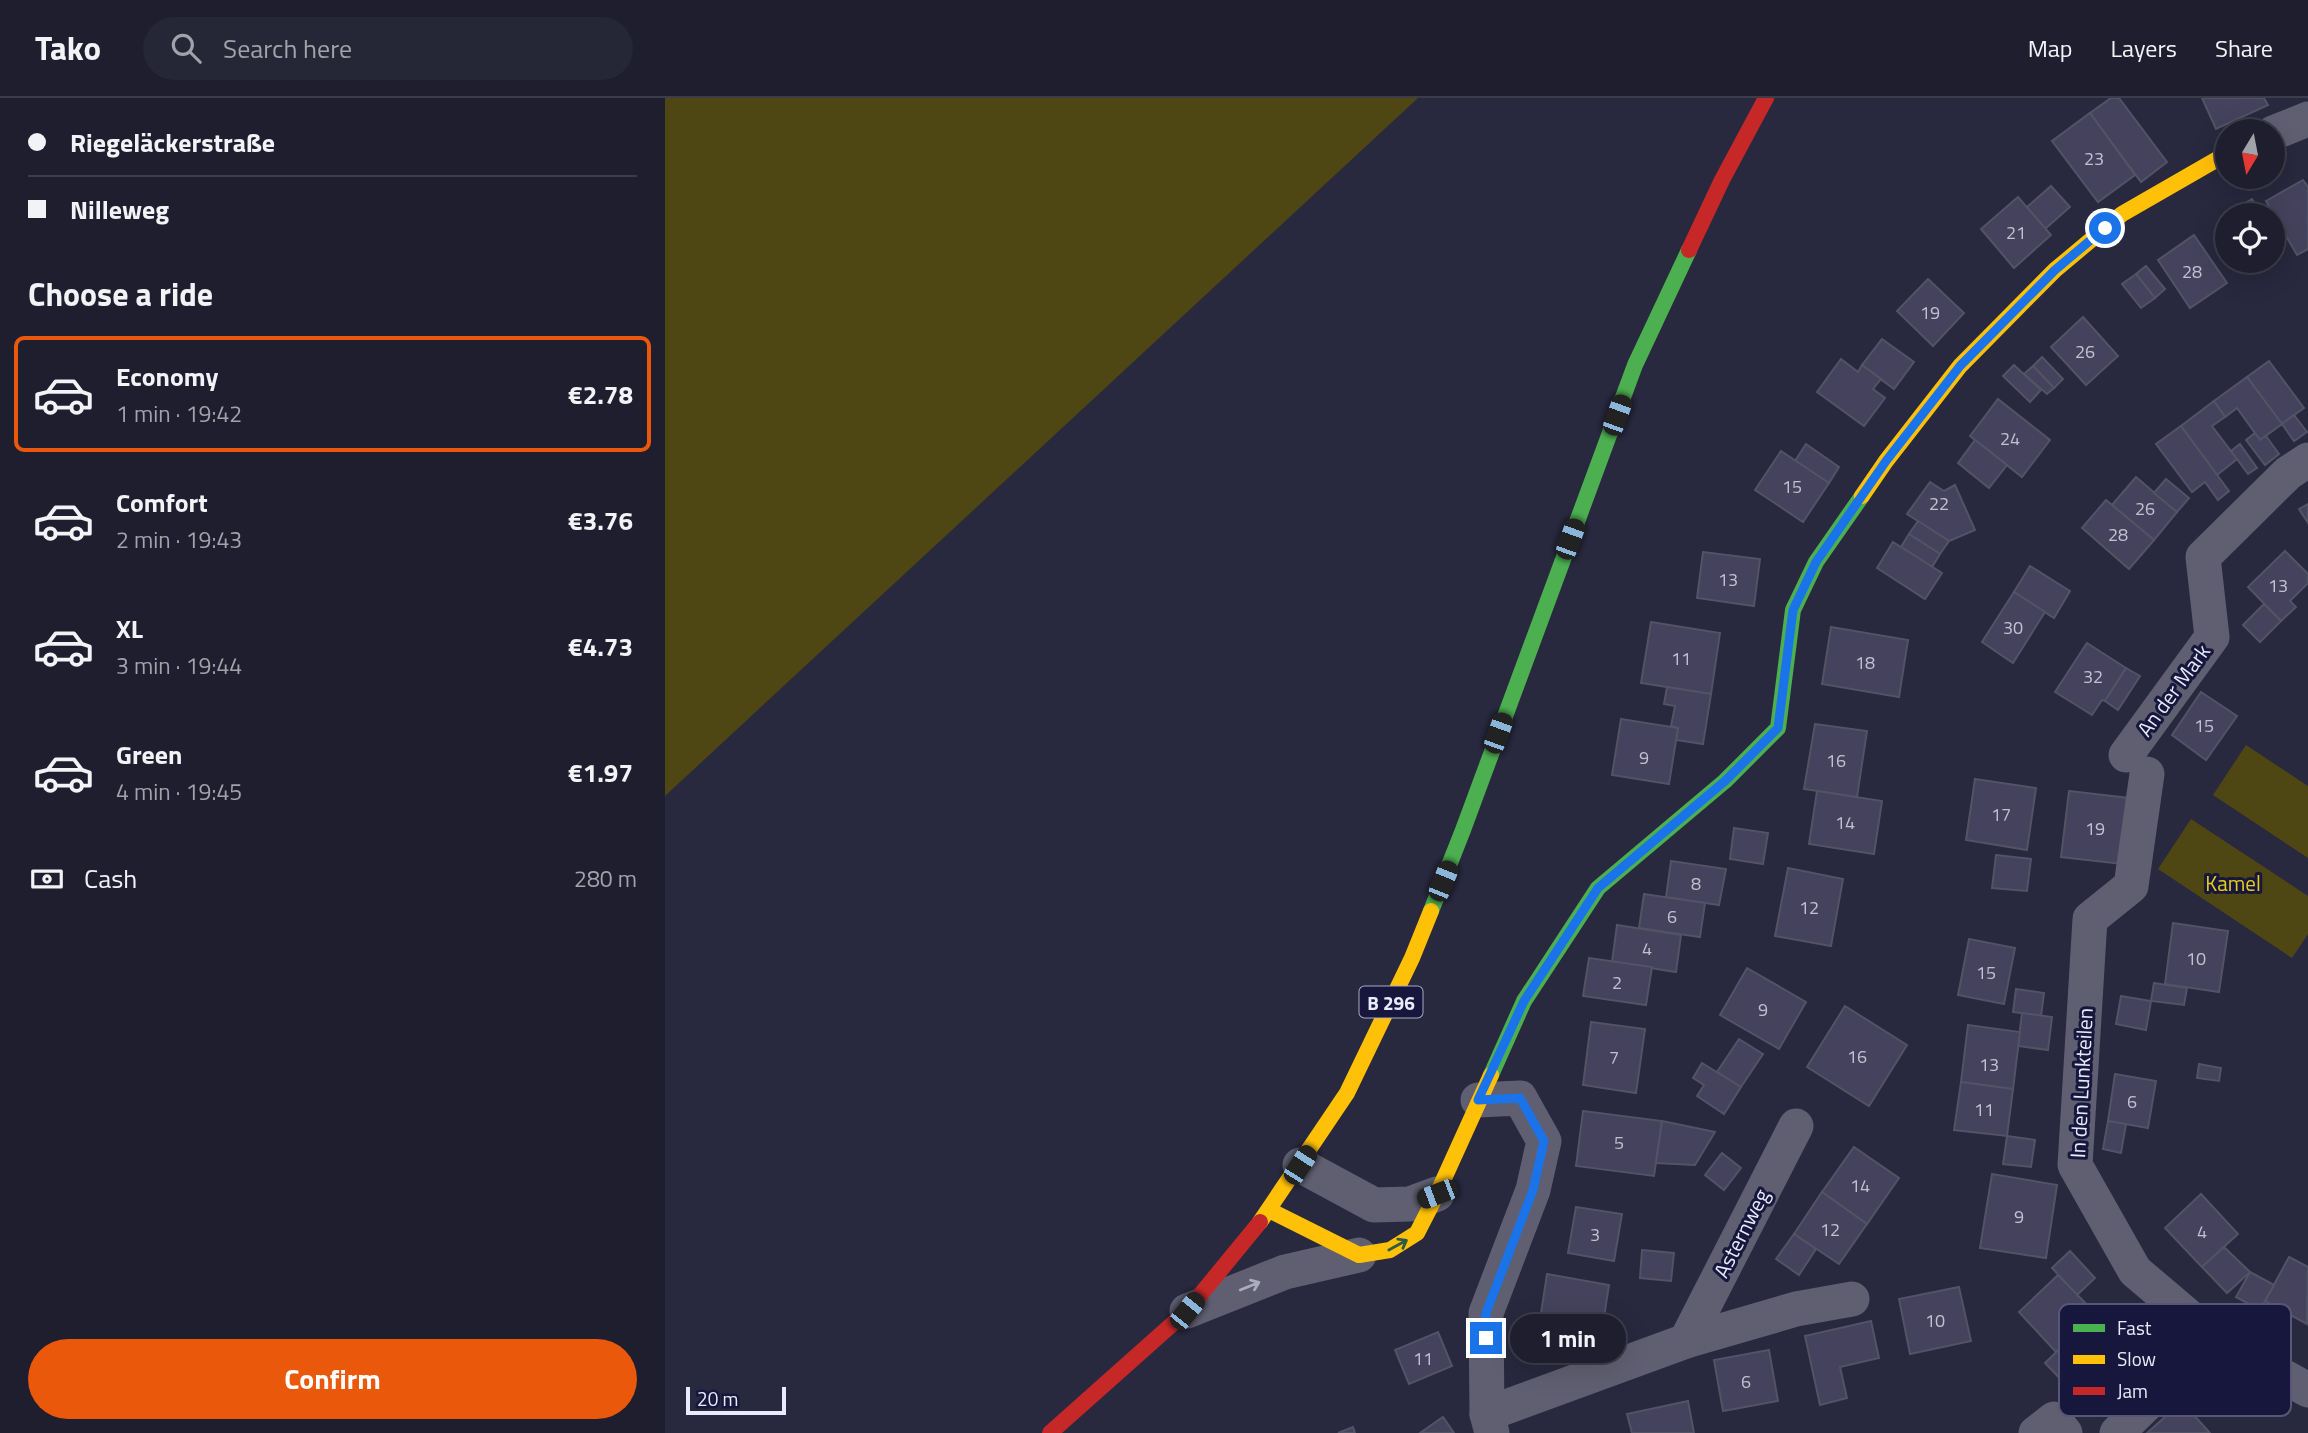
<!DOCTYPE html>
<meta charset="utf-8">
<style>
:root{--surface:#1e1e2e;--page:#262736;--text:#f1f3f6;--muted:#a1a2aa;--line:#3c3c4a;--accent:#ea580c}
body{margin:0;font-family:"Titillium Web",sans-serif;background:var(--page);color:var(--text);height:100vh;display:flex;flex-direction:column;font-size:26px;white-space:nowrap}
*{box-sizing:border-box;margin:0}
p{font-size:23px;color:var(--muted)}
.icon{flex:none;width:38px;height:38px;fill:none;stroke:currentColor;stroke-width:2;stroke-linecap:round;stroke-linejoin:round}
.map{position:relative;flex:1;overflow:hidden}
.side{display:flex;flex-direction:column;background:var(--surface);width:665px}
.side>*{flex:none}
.banner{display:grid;align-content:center;height:154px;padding:0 28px;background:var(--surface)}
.needle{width:46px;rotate:190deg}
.controls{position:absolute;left:1550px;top:21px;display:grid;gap:14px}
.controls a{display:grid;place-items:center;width:70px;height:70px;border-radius:50%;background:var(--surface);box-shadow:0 7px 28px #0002,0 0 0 2px var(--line);font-size:35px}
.scale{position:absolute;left:21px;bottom:18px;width:100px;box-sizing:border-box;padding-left:7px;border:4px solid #e9ebfa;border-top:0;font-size:19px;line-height:24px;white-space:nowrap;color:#e9ebfa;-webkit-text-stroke:5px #17163c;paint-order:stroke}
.end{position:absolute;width:32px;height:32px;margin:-16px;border:9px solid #1a73e8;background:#fff;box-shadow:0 0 0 4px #fff}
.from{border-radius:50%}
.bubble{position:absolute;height:49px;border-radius:24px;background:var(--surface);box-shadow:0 7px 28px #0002,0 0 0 2px var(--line);font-size:23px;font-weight:700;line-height:49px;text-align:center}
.car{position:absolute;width:21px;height:42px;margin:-21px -10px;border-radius:9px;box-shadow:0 0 5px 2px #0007;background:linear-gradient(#222 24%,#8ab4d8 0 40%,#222 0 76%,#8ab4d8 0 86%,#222 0)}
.banner b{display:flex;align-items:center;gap:24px;height:66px;font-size:26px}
.banner b+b{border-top:2px solid var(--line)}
.banner i{width:18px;height:18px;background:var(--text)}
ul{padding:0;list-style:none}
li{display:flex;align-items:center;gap:21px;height:116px;margin:0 14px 10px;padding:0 14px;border:4px solid transparent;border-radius:10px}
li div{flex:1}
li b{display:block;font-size:26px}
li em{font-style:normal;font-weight:700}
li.selected{border-color:var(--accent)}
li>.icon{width:63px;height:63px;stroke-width:1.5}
h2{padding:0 28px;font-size:32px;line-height:84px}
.pay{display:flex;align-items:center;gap:18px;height:77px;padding:0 28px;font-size:26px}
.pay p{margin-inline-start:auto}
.action{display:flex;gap:14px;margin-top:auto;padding:14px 28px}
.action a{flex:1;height:80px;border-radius:42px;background:var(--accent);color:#fff;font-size:28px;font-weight:700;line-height:80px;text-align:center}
header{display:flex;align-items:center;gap:42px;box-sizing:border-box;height:98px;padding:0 35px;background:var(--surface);border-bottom:2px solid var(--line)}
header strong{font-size:33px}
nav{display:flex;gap:38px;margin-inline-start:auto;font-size:24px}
.search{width:490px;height:63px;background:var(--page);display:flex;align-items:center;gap:18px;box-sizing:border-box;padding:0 24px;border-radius:38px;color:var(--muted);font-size:26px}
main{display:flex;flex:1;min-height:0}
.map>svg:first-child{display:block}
</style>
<header>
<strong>Tako</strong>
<div class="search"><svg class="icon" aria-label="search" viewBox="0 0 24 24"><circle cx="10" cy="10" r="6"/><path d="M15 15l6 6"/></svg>Search here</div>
<nav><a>Map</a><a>Layers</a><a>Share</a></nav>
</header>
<main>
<section class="side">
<div class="banner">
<b><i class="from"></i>Riegeläckerstraße</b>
<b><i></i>Nilleweg</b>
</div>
<h2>Choose a ride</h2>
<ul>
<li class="selected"><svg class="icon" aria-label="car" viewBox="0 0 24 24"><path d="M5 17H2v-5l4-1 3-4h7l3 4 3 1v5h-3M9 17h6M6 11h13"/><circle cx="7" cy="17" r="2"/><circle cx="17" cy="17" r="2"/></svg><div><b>Economy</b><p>1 min · 19:42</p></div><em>€2.78</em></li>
<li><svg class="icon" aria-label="car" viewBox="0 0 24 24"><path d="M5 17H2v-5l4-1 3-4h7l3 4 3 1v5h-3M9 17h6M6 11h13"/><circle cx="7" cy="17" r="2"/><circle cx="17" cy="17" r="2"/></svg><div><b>Comfort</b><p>2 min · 19:43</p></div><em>€3.76</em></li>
<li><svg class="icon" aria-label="car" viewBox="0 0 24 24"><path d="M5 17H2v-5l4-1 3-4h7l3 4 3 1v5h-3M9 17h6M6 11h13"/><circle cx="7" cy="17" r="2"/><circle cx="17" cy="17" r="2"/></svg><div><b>XL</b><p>3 min · 19:44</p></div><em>€4.73</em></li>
<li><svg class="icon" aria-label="car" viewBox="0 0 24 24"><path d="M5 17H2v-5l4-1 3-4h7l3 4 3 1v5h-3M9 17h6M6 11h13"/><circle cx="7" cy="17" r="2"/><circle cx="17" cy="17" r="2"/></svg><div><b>Green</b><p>4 min · 19:45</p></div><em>€1.97</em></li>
</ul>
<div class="pay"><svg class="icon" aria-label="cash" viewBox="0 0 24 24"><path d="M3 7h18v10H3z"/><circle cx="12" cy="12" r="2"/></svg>Cash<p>280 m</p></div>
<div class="action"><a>Confirm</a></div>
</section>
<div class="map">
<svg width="1643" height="1335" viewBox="0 0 1643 1335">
<rect width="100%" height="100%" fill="#28283e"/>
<g fill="#4f4713">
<polygon points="0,0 753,0 0,698"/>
<polygon points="1581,647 1643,688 1643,760 1548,697"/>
<polygon points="1526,721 1643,798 1643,836 1627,860 1493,771"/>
</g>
<g fill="#44425c" stroke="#525365" stroke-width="2">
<polygon points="1446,0 1454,0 1502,64 1476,84 1425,15"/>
<polygon points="1537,0 1599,0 1603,7 1551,31"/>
<polygon points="1425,15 1470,77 1433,104 1387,43"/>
<polygon points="1638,82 1643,89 1643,151 1632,157 1601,103"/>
<polygon points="1386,88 1405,109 1380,131 1362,109"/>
<polygon points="1353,99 1386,137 1349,170 1316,131"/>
<polygon points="1587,101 1597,117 1581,117 1575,108"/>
<polygon points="1575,108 1581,117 1563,118 1561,116"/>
<polygon points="1529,137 1562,185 1525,210 1493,162"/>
<polygon points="1481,168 1500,191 1490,200 1471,176"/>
<polygon points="1471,176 1490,200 1476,210 1457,186"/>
<polygon points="1263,181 1299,215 1268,248 1232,213"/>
<polygon points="1418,219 1453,258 1421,287 1386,249"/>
<polygon points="1217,241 1249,264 1229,291 1197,267"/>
<polygon points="1377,259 1398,281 1389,290 1368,268"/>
<polygon points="1176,261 1193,274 1197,267 1216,281 1208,291 1220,300 1199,328 1152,294"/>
<polygon points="1604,263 1639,310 1617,326 1582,279"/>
<polygon points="1349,267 1376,292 1365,304 1338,278"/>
<polygon points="1368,268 1389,290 1382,296 1359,276"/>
<polygon points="1582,279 1617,326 1595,342 1572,310 1560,319 1549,303"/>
<polygon points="1333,301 1385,342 1357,379 1305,338"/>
<polygon points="1549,303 1560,319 1547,328 1572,361 1552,377 1516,328"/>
<polygon points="1629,317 1642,334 1629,343 1617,326"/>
<polygon points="1516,328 1564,393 1553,402 1540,384 1527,394 1491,346"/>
<polygon points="1590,335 1595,342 1601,338 1614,356 1600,367 1581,342"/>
<polygon points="1310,342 1342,367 1324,390 1293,365"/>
<polygon points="1141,346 1174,369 1164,385 1130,363"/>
<polygon points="1575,346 1592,370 1583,376 1566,353"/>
<polygon points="1116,353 1164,385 1138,424 1090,392"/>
<polygon points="1471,379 1512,414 1489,442 1447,407"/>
<polygon points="1501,381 1524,400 1512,414 1489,395"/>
<polygon points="1265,384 1279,393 1290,387 1310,432 1284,443 1242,416"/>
<polygon points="1441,402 1489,442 1464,471 1417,430"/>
<polygon points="1643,406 1643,425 1634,411"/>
<polygon points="1253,423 1284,443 1275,456 1244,436"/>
<polygon points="1244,436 1275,456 1267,469 1236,449"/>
<polygon points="1228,444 1277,475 1260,501 1212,470"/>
<polygon points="1620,453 1643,476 1643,485 1625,503 1631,509 1616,523 1583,489"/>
<polygon points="1038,454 1095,461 1089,508 1032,500"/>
<polygon points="1365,468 1405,493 1389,520 1349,494"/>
<polygon points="1349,494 1380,514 1348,565 1317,544"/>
<polygon points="1599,506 1616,523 1595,544 1578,527"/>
<polygon points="986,524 1055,535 1046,596 976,585"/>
<polygon points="1166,529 1243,542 1234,599 1157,586"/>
<polygon points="1422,545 1461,570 1440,603 1437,602 1427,617 1390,594"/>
<polygon points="1461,570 1475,578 1453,612 1440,603"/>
<polygon points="1002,589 1046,596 1038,646 1011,642 1013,630 1006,628 1010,608 999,606"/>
<polygon points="1536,594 1572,618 1541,662 1507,637"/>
<polygon points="956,621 1013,630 1004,686 947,677"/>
<polygon points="1150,626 1202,633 1192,699 1139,691"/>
<polygon points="1310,681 1371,690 1362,752 1301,742"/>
<polygon points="1152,693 1217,703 1209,756 1144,746"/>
<polygon points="1404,693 1464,700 1457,766 1396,759"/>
<polygon points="1069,730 1103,735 1098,766 1065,761"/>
<polygon points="1331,757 1366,761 1362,793 1327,790"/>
<polygon points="1006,763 1061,771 1054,807 1001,799"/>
<polygon points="1123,770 1178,781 1166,848 1110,838"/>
<polygon points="979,796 1040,805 1035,839 974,830"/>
<polygon points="1508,825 1563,833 1554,894 1500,886"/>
<polygon points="952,827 1016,837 1011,874 947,864"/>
<polygon points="1304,841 1350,850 1339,906 1293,897"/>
<polygon points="924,860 987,869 981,907 918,898"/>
<polygon points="1082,870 1141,904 1114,951 1055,917"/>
<polygon points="1489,885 1522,890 1519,907 1486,903"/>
<polygon points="1351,891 1379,895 1376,918 1348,914"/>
<polygon points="1456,898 1486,903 1481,932 1451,926"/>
<polygon points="1180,908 1242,947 1204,1008 1142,969"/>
<polygon points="1357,915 1387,919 1383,952 1353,948"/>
<polygon points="926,924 980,931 971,995 918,987"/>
<polygon points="1303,927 1355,934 1348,991 1296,984"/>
<polygon points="1074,941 1098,956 1076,989 1052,974"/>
<polygon points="1037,965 1076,989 1059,1016 1032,998 1039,987 1028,980"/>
<polygon points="1534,966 1556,970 1554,983 1532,980"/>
<polygon points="1450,976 1491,983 1483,1030 1443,1023"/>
<polygon points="1296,984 1348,991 1342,1038 1289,1032"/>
<polygon points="918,1013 997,1023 989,1078 911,1068"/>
<polygon points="997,1023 1050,1034 1030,1067 991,1065"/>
<polygon points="1443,1023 1461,1026 1456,1055 1438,1051"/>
<polygon points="1342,1038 1370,1042 1366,1069 1338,1066"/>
<polygon points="1189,1049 1234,1080 1202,1126 1157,1094"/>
<polygon points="1057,1055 1076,1070 1059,1092 1040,1077"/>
<polygon points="1327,1076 1392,1087 1381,1160 1315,1150"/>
<polygon points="1157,1094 1202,1126 1174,1166 1129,1136"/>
<polygon points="1536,1096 1573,1136 1537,1169 1500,1130"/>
<polygon points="911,1109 957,1116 949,1163 903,1155"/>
<polygon points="1129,1136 1151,1151 1134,1177 1111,1161"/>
<polygon points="1559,1149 1585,1174 1562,1195 1537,1169"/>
<polygon points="977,1152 1009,1155 1006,1183 975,1180"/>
<polygon points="1405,1153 1430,1180 1412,1197 1387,1170"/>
<polygon points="1624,1159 1643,1169 1642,1226 1600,1203"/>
<polygon points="1585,1174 1609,1187 1595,1212 1571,1199"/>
<polygon points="882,1176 944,1187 935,1245 873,1235"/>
<polygon points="1393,1177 1431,1216 1391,1254 1354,1214"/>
<polygon points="1294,1189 1306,1243 1245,1256 1234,1201"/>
<polygon points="1206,1223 1214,1260 1175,1269 1182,1300 1155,1307 1140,1238"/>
<polygon points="1418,1228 1468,1281 1430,1317 1380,1265"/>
<polygon points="773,1234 787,1268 744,1286 730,1252"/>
<polygon points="1104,1252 1113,1303 1058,1313 1049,1262"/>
<polygon points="1023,1303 1029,1335 967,1335 962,1316"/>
<polygon points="1517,1304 1545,1335 1482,1335"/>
<polygon points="778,1319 789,1335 755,1335"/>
<polygon points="688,1329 690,1335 673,1335"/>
</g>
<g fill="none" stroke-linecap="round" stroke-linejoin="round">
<g stroke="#5f5f71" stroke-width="35">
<polyline points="1608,35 1643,21"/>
<polyline points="1461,657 1547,539 1538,459 1623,375 1643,362"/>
<polyline points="1482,676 1466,788 1425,821 1410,1067 1470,1173 1549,1240 1643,1292"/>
<polyline points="813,1002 855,1000 879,1043 868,1092 821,1215 822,1316 827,1335"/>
<polyline points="635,1067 709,1107 745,1106 772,1096"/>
<polyline points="522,1213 620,1174 694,1157"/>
<polyline points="1021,1243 1131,1211 1187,1201"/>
<polyline points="822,1316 1021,1243 1131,1028"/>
<polyline points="1371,1335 1389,1321 1400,1335"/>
<polyline points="1452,1335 1549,1240"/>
</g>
<g stroke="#4caf50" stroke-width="16">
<polyline points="766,813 798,732 970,267 1024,152"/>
<polyline points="826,977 859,903 933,790 1060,683 1113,630 1128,512 1151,464 1197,398"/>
</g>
<g stroke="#ffc107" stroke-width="16">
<polyline points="1197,398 1221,363 1295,268 1390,172 1457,116 1563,55"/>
<polyline points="604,1112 694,1157 725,1152 752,1135 772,1096 826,977"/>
<polyline points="595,1124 682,995 747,860 766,813"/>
</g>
<g stroke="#c62828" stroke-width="16">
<polyline points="1024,152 1057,82 1101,0"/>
<polyline points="385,1335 522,1213 595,1124"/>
</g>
</g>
<defs><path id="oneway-shaft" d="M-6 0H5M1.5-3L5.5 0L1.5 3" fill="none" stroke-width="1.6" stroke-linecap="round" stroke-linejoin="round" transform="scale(1.75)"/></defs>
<use stroke="#2f5b45" href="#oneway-shaft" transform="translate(733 1147) rotate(-29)"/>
<use stroke="#abacbc" href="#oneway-shaft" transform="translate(585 1188) rotate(-22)"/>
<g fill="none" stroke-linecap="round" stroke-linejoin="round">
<polyline stroke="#1a73e8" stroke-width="9" points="821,1240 821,1215 868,1092 879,1043 855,1000 813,1002 859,903 933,790 1060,683 1113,630 1128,512 1151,464 1221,363 1295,268 1390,172 1440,130"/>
</g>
<g text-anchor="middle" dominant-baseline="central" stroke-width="6" stroke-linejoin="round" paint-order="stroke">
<g font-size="18" fill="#c0c1d2">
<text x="1429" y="60">23</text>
<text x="1351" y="134">21</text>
<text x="1527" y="173">28</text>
<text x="1265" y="214">19</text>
<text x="1420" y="253">26</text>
<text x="1345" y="340">24</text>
<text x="1127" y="388">15</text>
<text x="1274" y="405">22</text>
<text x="1480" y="410">26</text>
<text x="1453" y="436">28</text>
<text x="1063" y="481">13</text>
<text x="1613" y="487">13</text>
<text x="1348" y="529">30</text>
<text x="1016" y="560">11</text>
<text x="1200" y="564">18</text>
<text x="1428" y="578">32</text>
<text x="1539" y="627">15</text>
<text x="979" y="659">9</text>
<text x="1171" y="662">16</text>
<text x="1336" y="716">17</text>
<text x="1180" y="724">14</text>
<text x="1430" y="730">19</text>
<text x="1031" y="785">8</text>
<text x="1144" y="809">12</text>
<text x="1007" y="818">6</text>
<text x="982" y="850">4</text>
<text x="1531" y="860">10</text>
<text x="1321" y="874">15</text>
<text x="952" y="884">2</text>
<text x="1098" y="911">9</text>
<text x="1192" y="958">16</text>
<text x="949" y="959">7</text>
<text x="1324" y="966">13</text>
<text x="1467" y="1003">6</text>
<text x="1319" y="1011">11</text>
<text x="954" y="1044">5</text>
<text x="1195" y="1087">14</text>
<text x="1354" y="1118">9</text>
<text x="1165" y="1131">12</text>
<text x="1537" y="1133">4</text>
<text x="930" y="1136">3</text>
<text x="1270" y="1222">10</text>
<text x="758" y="1260">11</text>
<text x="1081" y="1283">6</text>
</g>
<rect fill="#17163c" stroke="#aaabc1" stroke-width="2" x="694.5" y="888.5" width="63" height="31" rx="5"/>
<g font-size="19" font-weight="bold" fill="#e9ebfa">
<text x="726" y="904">B 296</text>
</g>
<g font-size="21" fill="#e9ebfa" stroke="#17163c">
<text transform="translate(1508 592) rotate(-54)">An der Mark</text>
<text transform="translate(1416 985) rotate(-87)">In den Lunkteilen</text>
<text transform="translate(1076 1135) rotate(-63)">Asternweg</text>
</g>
<g font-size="21" fill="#e6cd1d" stroke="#17163c">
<text x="1568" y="785">Kamel</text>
</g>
</g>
<rect x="1394" y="1206" width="232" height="112" rx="10" fill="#17163c" stroke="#565675" stroke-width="2"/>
<rect x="1408" y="1226" width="32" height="8" fill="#4caf50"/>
<rect x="1408" y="1257" width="32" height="9" fill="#ffc107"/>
<rect x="1408" y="1289" width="32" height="8" fill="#c62828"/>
<g font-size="19" fill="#e9ebfa">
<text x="1452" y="1237">Fast</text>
<text x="1452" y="1268">Slow</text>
<text x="1452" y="1300">Jam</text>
</g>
</svg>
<div class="controls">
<a><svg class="needle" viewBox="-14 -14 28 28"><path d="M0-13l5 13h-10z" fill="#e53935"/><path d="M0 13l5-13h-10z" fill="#a1a2aa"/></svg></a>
<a><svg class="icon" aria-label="locate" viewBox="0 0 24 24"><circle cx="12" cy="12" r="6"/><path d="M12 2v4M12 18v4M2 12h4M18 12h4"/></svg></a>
</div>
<div class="scale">20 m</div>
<i class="end from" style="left:1440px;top:130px"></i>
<i class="end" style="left:821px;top:1240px"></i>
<div class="bubble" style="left:845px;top:1216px;width:116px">1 min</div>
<i class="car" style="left:952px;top:317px;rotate:20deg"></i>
<i class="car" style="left:905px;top:441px;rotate:20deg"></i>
<i class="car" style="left:833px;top:635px;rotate:20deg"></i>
<i class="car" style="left:778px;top:783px;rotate:22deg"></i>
<i class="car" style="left:635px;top:1067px;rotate:33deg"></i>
<i class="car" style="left:772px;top:1096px;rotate:249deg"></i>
<i class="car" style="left:522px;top:1213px;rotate:39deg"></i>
</div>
</main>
